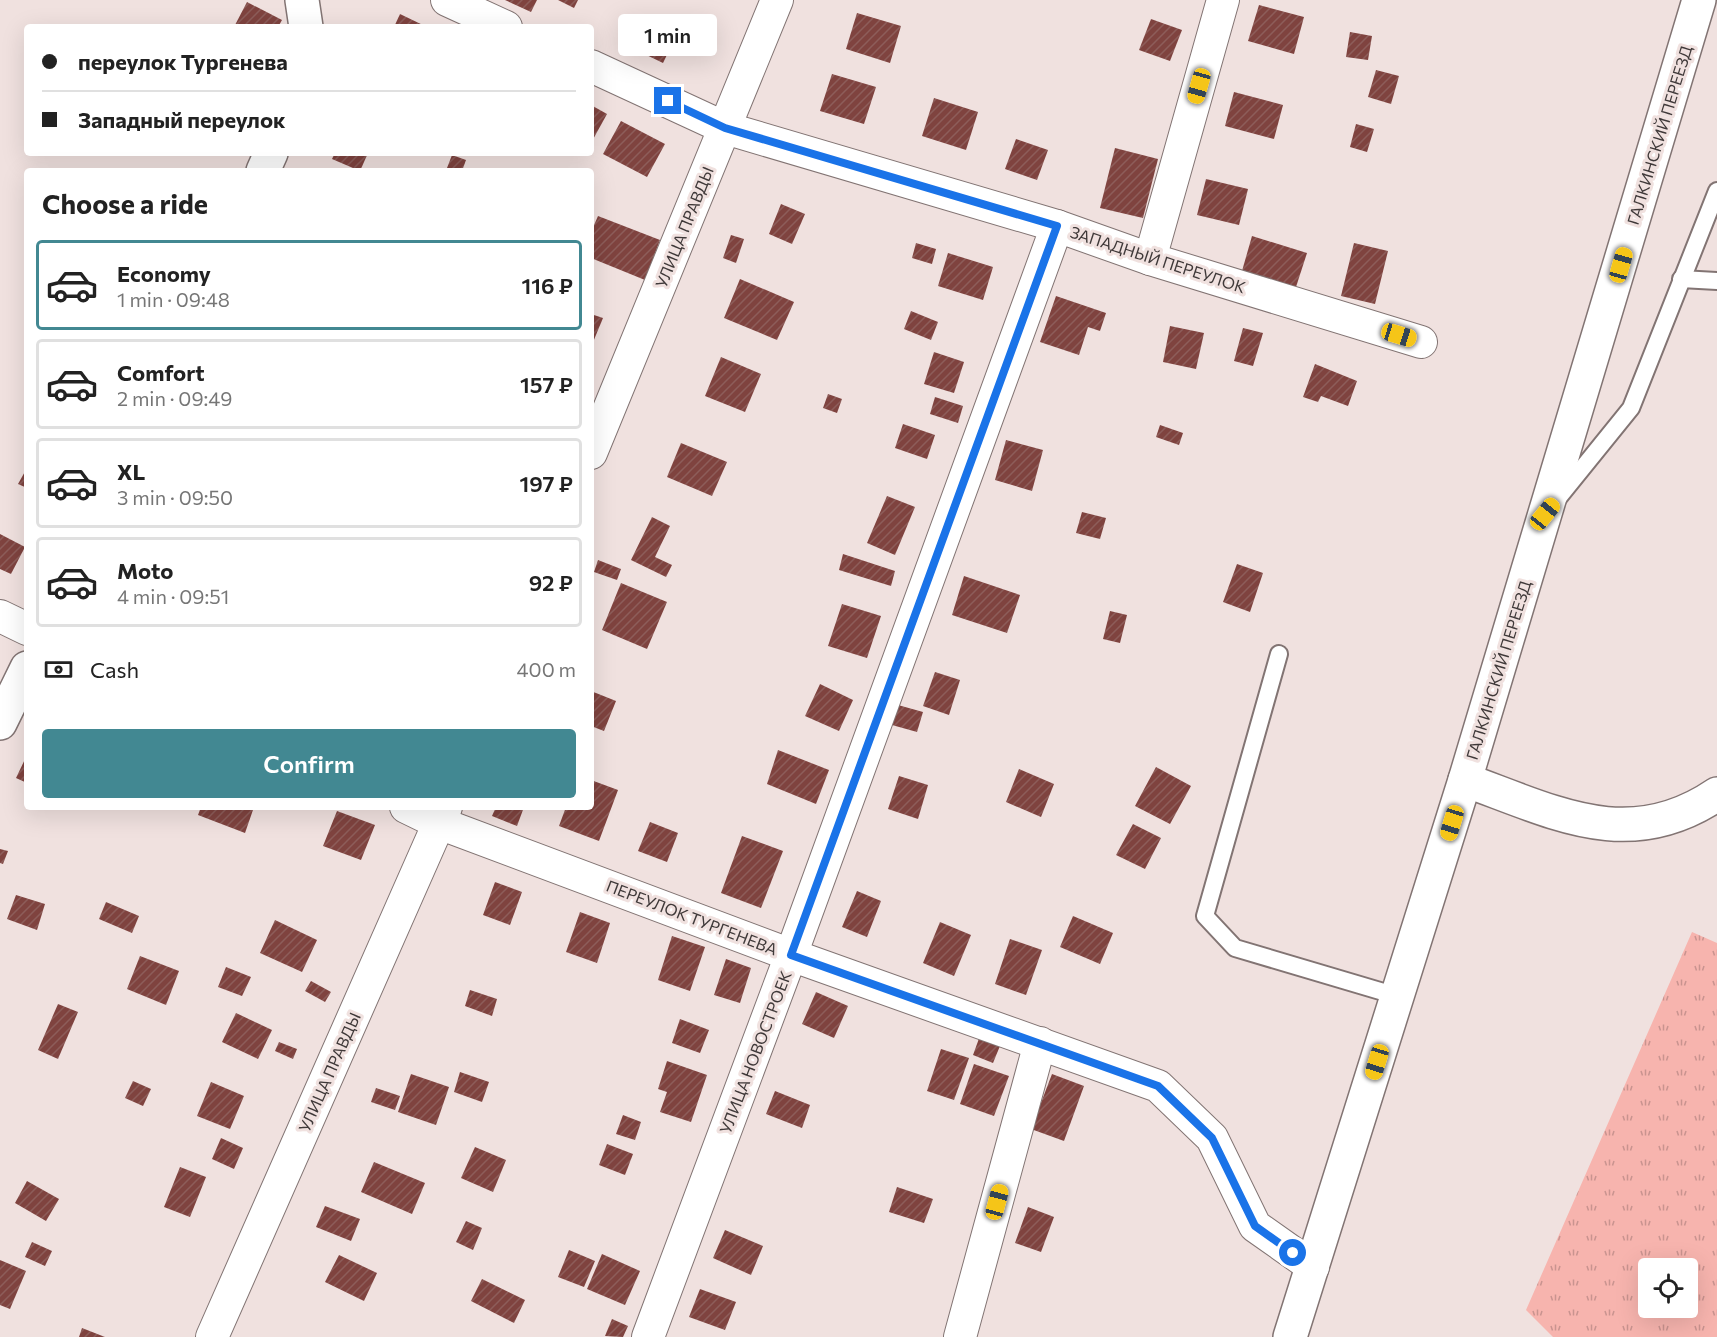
<!DOCTYPE html>
<meta charset="utf-8">
<style>
:root{--surface:#fff;--page:#f2f2f2;--text:#222;--muted:#767676;--line:#e0e0e0;--accent:#428892}
body{margin:0;font-family:Commissioner,sans-serif;background:var(--page);color:var(--text);height:100vh;display:flex;flex-direction:column;font-size:22px;white-space:nowrap}
*{box-sizing:border-box;margin:0}
p{font-size:20px;color:var(--muted)}
.icon{flex:none;width:33px;height:33px;fill:none;stroke:currentColor;stroke-width:2;stroke-linecap:round;stroke-linejoin:round}
.map{position:relative;flex:1;overflow:hidden}
.panel{position:absolute;left:24px;top:168px;width:570px;height:642px;display:flex;flex-direction:column;background:var(--surface);border-radius:6px;box-shadow:0 6px 24px #0002}
.panel>*{flex:none}
.top-card{position:absolute;left:24px;top:24px;width:570px;height:132px;border-radius:6px;box-shadow:0 6px 24px #0002;display:grid;align-content:center;height:132px;padding:0 18px;background:var(--surface)}
.fabs{position:absolute;left:1638px;top:1258px;display:grid;gap:12px}
.fabs a{display:grid;place-items:center;width:60px;height:60px;border-radius:6px;background:var(--surface);box-shadow:0 6px 24px #0002;font-size:30px}
.end{position:absolute;width:27px;height:27px;margin:-14px;border:8px solid #1a73e8;background:#fff;box-shadow:0 0 0 3px #fff}
.from{border-radius:50%}
.bubble{position:absolute;height:42px;border-radius:6px;background:var(--surface);box-shadow:0 6px 24px #0002;font-size:20px;font-weight:600;line-height:42px;text-align:center}
.car{position:absolute;width:18px;height:36px;margin:-18px -9px;border-radius:8px;box-shadow:0 0 4px 2px #0007;background:linear-gradient(#f5c518 24%,#345 0 40%,#f5c518 0 76%,#345 0 86%,#f5c518 0)}
.top-card b{display:flex;align-items:center;gap:21px;height:57px;font-size:22px}
.top-card b+b{border-top:2px solid var(--line)}
.top-card i{width:15px;height:15px;background:var(--text)}
ul{padding:0;list-style:none}
li{display:flex;align-items:center;gap:18px;height:90px;margin:0 12px 9px;padding:0 6px;border:3px solid var(--line);border-radius:6px}
li div{flex:1}
li b{display:block;font-size:22px}
li em{font-style:normal;font-weight:600}
li.current{border-color:var(--accent)}
li>.icon{width:54px;height:54px;stroke-width:1.5}
h2{padding:0 18px;font-size:27px;line-height:72px}
.pay{display:flex;align-items:center;gap:15px;height:66px;padding:0 18px;font-size:22px}
.pay p{margin-inline-start:auto}
.action{display:flex;gap:12px;margin-top:auto;padding:12px 18px}
.action a{flex:1;height:69px;border-radius:6px;background:var(--accent);color:#fff;font-size:24px;font-weight:600;line-height:69px;text-align:center}
.map>svg:first-child{display:block}
</style>
<div class="map">
<svg width="1717" height="1337" viewBox="0 0 1717 1337">
<defs>
<pattern id="grass-tufts" width="24" height="20" patternUnits="userSpaceOnUse" patternTransform="scale(1.5)"><rect width="24" height="20" fill="#f7b4ae"/><path d="M3 7l-1-3M5 7V3M7 7l1-3M15 17l-1-3M17 17v-4M19 17l1-3" fill="none" stroke="#c9938f"/></pattern>
<pattern id="building-hatch" width="6" height="6" patternUnits="userSpaceOnUse" patternTransform="scale(1.5)"><rect width="6" height="6" fill="#7f433f"/><path d="M-1 1l2-2M0 6l6-6M5 7l2-2" fill="none" stroke="#8d5d5a"/></pattern>
</defs>
<rect width="100%" height="100%" fill="#f0e1df"/>
<path fill="url(#grass-tufts)" fill-rule="evenodd" d="M1692,932L1717,943V1337H1553L1526,1310ZM1648,1269H1688V1308H1648Z"/>
<g fill="url(#building-hatch)">
<polygon points="505,0 537,0 531,12"/>
<polygon points="558,0 578,0 574,8"/>
<polygon points="247,2 282,20 278,27 234,27"/>
<polygon points="1259,5 1304,17 1294,54 1248,41"/>
<polygon points="857,13 901,26 890,63 846,49"/>
<polygon points="400,14 427,27 394,27"/>
<polygon points="646,14 679,30 663,63 630,47"/>
<polygon points="1151,19 1182,30 1170,61 1139,50"/>
<polygon points="1350,32 1372,36 1368,60 1346,57"/>
<polygon points="1376,70 1399,76 1391,104 1368,97"/>
<polygon points="832,74 876,87 864,124 820,111"/>
<polygon points="1234,92 1283,105 1274,139 1225,126"/>
<polygon points="934,98 978,112 966,150 922,136"/>
<polygon points="591,105 607,114 591,143"/>
<polygon points="621,121 665,144 647,177 603,154"/>
<polygon points="1356,124 1374,129 1367,152 1350,147"/>
<polygon points="1016,139 1048,150 1037,180 1005,169"/>
<polygon points="1115,148 1158,159 1143,218 1100,208"/>
<polygon points="335,153 368,153 360,171 332,159"/>
<polygon points="452,155 466,160 462,171 447,168"/>
<polygon points="1206,179 1248,189 1239,225 1197,215"/>
<polygon points="781,204 805,214 792,244 769,234"/>
<polygon points="598,216 660,240 645,280 591,258 591,232"/>
<polygon points="731,235 744,239 736,263 723,258"/>
<polygon points="1252,236 1307,253 1296,287 1242,271"/>
<polygon points="916,243 936,249 932,264 912,258"/>
<polygon points="1354,243 1388,251 1375,304 1341,296"/>
<polygon points="948,253 993,267 983,300 938,286"/>
<polygon points="740,279 794,302 777,340 724,318"/>
<polygon points="1056,296 1106,313 1100,331 1088,327 1079,355 1040,342"/>
<polygon points="911,311 938,322 931,340 904,329"/>
<polygon points="591,314 603,318 591,347"/>
<polygon points="1170,326 1204,333 1196,369 1163,362"/>
<polygon points="1243,328 1263,333 1253,366 1234,361"/>
<polygon points="934,352 964,362 954,393 924,384"/>
<polygon points="721,357 761,374 745,412 705,396"/>
<polygon points="1315,364 1357,381 1348,406 1321,396 1318,402 1303,397"/>
<polygon points="828,394 842,399 837,413 823,408"/>
<polygon points="935,397 963,406 958,423 930,414"/>
<polygon points="903,424 935,435 927,459 895,448"/>
<polygon points="1160,425 1183,433 1179,445 1156,437"/>
<polygon points="1006,440 1043,450 1032,491 995,480"/>
<polygon points="681,443 727,462 712,496 667,477"/>
<polygon points="27,468 27,488 18,484"/>
<polygon points="887,496 915,507 895,555 867,543"/>
<polygon points="1082,512 1106,518 1100,539 1076,533"/>
<polygon points="652,517 670,526 655,557 672,565 666,577 631,560"/>
<polygon points="0,534 25,547 11,574 0,569"/>
<polygon points="843,554 895,571 891,586 839,570"/>
<polygon points="598,560 621,569 617,580 594,572"/>
<polygon points="1237,564 1263,573 1250,612 1223,602"/>
<polygon points="964,576 1020,595 1007,633 952,615"/>
<polygon points="621,583 667,602 647,649 602,630"/>
<polygon points="842,604 881,616 867,658 828,646"/>
<polygon points="1110,611 1127,615 1120,643 1103,639"/>
<polygon points="935,672 960,680 949,715 923,706"/>
<polygon points="820,684 853,700 839,731 805,716"/>
<polygon points="591,691 616,701 604,731 591,726"/>
<polygon points="898,705 923,712 917,732 892,725"/>
<polygon points="778,750 829,770 816,804 767,784"/>
<polygon points="27,755 27,783 16,778"/>
<polygon points="1156,767 1191,786 1170,824 1135,806"/>
<polygon points="1019,769 1054,784 1041,817 1006,802"/>
<polygon points="899,776 928,785 918,819 888,809"/>
<polygon points="591,780 618,790 599,841 559,826 566,807 591,807"/>
<polygon points="201,807 254,807 245,833 198,815"/>
<polygon points="496,807 524,807 517,826 492,816"/>
<polygon points="337,811 375,825 361,860 323,846"/>
<polygon points="650,822 678,833 667,862 638,851"/>
<polygon points="1133,824 1161,838 1145,869 1116,855"/>
<polygon points="742,836 783,851 761,908 721,893"/>
<polygon points="0,849 8,851 3,864 0,863"/>
<polygon points="495,882 522,892 510,925 483,915"/>
<polygon points="857,891 881,901 867,937 842,927"/>
<polygon points="16,895 45,904 37,930 7,919"/>
<polygon points="106,902 139,916 132,933 99,919"/>
<polygon points="580,912 610,923 597,963 566,952"/>
<polygon points="1073,916 1113,933 1100,964 1060,947"/>
<polygon points="275,920 317,940 302,972 260,953"/>
<polygon points="940,922 971,935 954,976 923,963"/>
<polygon points="672,936 705,947 690,991 658,980"/>
<polygon points="1010,939 1042,950 1026,995 995,984"/>
<polygon points="140,956 179,971 166,1005 127,989"/>
<polygon points="726,959 751,968 740,1003 714,995"/>
<polygon points="226,967 251,977 242,996 218,987"/>
<polygon points="311,981 331,992 325,1002 305,991"/>
<polygon points="470,990 497,999 492,1016 465,1006"/>
<polygon points="816,992 848,1006 834,1038 802,1024"/>
<polygon points="58,1004 78,1012 58,1059 38,1050"/>
<polygon points="236,1013 272,1030 258,1059 222,1042"/>
<polygon points="680,1019 709,1030 700,1053 672,1043"/>
<polygon points="981,1033 1002,1041 993,1063 973,1055"/>
<polygon points="279,1042 297,1049 293,1059 275,1051"/>
<polygon points="941,1049 969,1058 954,1100 927,1091"/>
<polygon points="667,1061 707,1075 691,1122 660,1112 667,1092 658,1089"/>
<polygon points="974,1064 1009,1076 994,1116 960,1104"/>
<polygon points="460,1072 489,1082 482,1102 454,1092"/>
<polygon points="411,1074 449,1087 436,1125 398,1112"/>
<polygon points="1052,1074 1084,1086 1064,1141 1031,1129"/>
<polygon points="133,1081 151,1089 143,1106 125,1098"/>
<polygon points="211,1082 244,1096 230,1129 197,1116"/>
<polygon points="376,1088 400,1096 395,1110 371,1102"/>
<polygon points="775,1091 810,1105 802,1128 766,1114"/>
<polygon points="623,1115 641,1122 635,1140 616,1134"/>
<polygon points="221,1138 243,1148 234,1169 212,1159"/>
<polygon points="607,1144 633,1154 625,1175 599,1165"/>
<polygon points="475,1147 506,1160 493,1192 461,1178"/>
<polygon points="374,1162 425,1183 412,1214 361,1192"/>
<polygon points="180,1167 206,1177 190,1217 164,1207"/>
<polygon points="27,1181 59,1199 46,1221 15,1203"/>
<polygon points="897,1187 933,1199 924,1223 889,1212"/>
<polygon points="325,1206 360,1219 351,1241 316,1227"/>
<polygon points="1028,1207 1054,1217 1041,1252 1015,1243"/>
<polygon points="466,1221 482,1228 473,1250 456,1242"/>
<polygon points="725,1230 763,1246 751,1275 713,1258"/>
<polygon points="32,1242 52,1251 45,1266 25,1257"/>
<polygon points="569,1250 595,1261 584,1287 558,1277"/>
<polygon points="602,1254 640,1271 625,1305 587,1289"/>
<polygon points="339,1255 377,1273 364,1301 325,1282"/>
<polygon points="0,1260 26,1271 10,1309 0,1305"/>
<polygon points="482,1279 525,1300 514,1323 471,1301"/>
<polygon points="700,1289 736,1302 725,1330 689,1317"/>
<polygon points="612,1319 628,1326 623,1337 605,1336"/>
<polygon points="82,1328 105,1337 79,1337"/>
</g>
<g fill="none" stroke-linecap="round" stroke-linejoin="round">
<defs>
<g id="lane">
<polyline points="1681,279 1717,281"/>
<polyline points="1559,497 1631,408 1717,191"/>
<polyline points="1279,654 1205,916 1235,948 1397,996"/>
</g>
<g id="street">
<polyline points="447,0 506,27"/>
<polyline points="591,66 725,128 1057,226 1150,259 1421,342"/>
<polyline points="1150,259 1223,0"/>
<polyline points="591,453 777,0"/>
<polyline points="0,616 27,629"/>
<polyline points="406,807 439,823 791,955 1158,1086 1212,1138 1255,1226 1313,1267"/>
<polyline points="212,1337 446,807"/>
<polyline points="648,1337 791,955 1057,226"/>
<polyline points="960,1337 1040,1043"/>
</g>
<g id="secondary">
<polyline points="302,0 306,27"/>
<polyline points="263,171 271,153"/>
<polyline points="0,723 27,668"/>
<path d="M1465,780C1554,812 1629,854 1717,794"/>
</g>
<polyline id="primary" points="1290,1337 1465,780 1699,0"/>
</defs>
<use href="#lane" stroke="#827473" stroke-width="20"/>
<use href="#street" stroke="#827473" stroke-width="34"/>
<use href="#secondary" stroke="#827473" stroke-width="36"/>
<use href="#primary" stroke="#827473" stroke-width="36"/>
<use href="#lane" stroke="#fff" stroke-width="16"/>
<use href="#street" stroke="#fff" stroke-width="32"/>
<use href="#secondary" stroke="#fff" stroke-width="33"/>
<use href="#primary" stroke="#fff" stroke-width="33"/>
</g>
<g fill="none" stroke-linecap="round" stroke-linejoin="round">
<polyline stroke="#1a73e8" stroke-width="8" points="668,101 725,128 1057,226 791,955 1158,1086 1212,1138 1255,1226 1293,1253"/>
</g>
<g text-anchor="middle" dominant-baseline="central" stroke-width="6" stroke-linejoin="round" paint-order="stroke">
<g font-size="16" fill="#3f3939" stroke="#f0e1df">
<text transform="translate(1659 135) rotate(-73)">ГАЛКИНСКИЙ ПЕРЕЕЗД</text>
<text transform="translate(684 227) rotate(-68)">УЛИЦА ПРАВДЫ</text>
<text transform="translate(1158 259) rotate(18)">ЗАПАДНЫЙ ПЕРЕУЛОК</text>
<text transform="translate(1498 670) rotate(-73)">ГАЛКИНСКИЙ ПЕРЕЕЗД</text>
<text transform="translate(692 917) rotate(21)">ПЕРЕУЛОК ТУРГЕНЕВА</text>
<text transform="translate(755 1052) rotate(-69)">УЛИЦА НОВОСТРОЕК</text>
<text transform="translate(329 1072) rotate(-66)">УЛИЦА ПРАВДЫ</text>
</g>
</g>
</svg>
<div class="fabs">
<a><svg class="icon" aria-label="locate" viewBox="0 0 24 24"><circle cx="12" cy="12" r="6"/><path d="M12 2v4M12 18v4M2 12h4M18 12h4"/></svg></a>
</div>
<i class="end from" style="left:1293px;top:1253px"></i>
<i class="end" style="left:668px;top:101px"></i>
<div class="bubble" style="left:618px;top:14px;width:99px">1 min</div>
<i class="car" style="left:1199px;top:86px;rotate:196deg"></i>
<i class="car" style="left:1621px;top:265px;rotate:16deg"></i>
<i class="car" style="left:1399px;top:335px;rotate:107deg"></i>
<i class="car" style="left:1545px;top:514px;rotate:39deg"></i>
<i class="car" style="left:1452px;top:823px;rotate:197deg"></i>
<i class="car" style="left:1377px;top:1062px;rotate:197deg"></i>
<i class="car" style="left:997px;top:1202px;rotate:15deg"></i>
<div class="top-card">
<b><i class="from"></i>переулок Тургенева</b>
<b><i></i>Западный переулок</b>
</div>
<section class="panel">
<h2>Choose a ride</h2>
<ul>
<li class="current"><svg class="icon" aria-label="car" viewBox="0 0 24 24"><path d="M5 17H2v-5l4-1 3-4h7l3 4 3 1v5h-3M9 17h6M6 11h13"/><circle cx="7" cy="17" r="2"/><circle cx="17" cy="17" r="2"/></svg><div><b>Economy</b><p>1 min · 09:48</p></div><em>116 ₽</em></li>
<li><svg class="icon" aria-label="car" viewBox="0 0 24 24"><path d="M5 17H2v-5l4-1 3-4h7l3 4 3 1v5h-3M9 17h6M6 11h13"/><circle cx="7" cy="17" r="2"/><circle cx="17" cy="17" r="2"/></svg><div><b>Comfort</b><p>2 min · 09:49</p></div><em>157 ₽</em></li>
<li><svg class="icon" aria-label="car" viewBox="0 0 24 24"><path d="M5 17H2v-5l4-1 3-4h7l3 4 3 1v5h-3M9 17h6M6 11h13"/><circle cx="7" cy="17" r="2"/><circle cx="17" cy="17" r="2"/></svg><div><b>XL</b><p>3 min · 09:50</p></div><em>197 ₽</em></li>
<li><svg class="icon" aria-label="car" viewBox="0 0 24 24"><path d="M5 17H2v-5l4-1 3-4h7l3 4 3 1v5h-3M9 17h6M6 11h13"/><circle cx="7" cy="17" r="2"/><circle cx="17" cy="17" r="2"/></svg><div><b>Moto</b><p>4 min · 09:51</p></div><em>92 ₽</em></li>
</ul>
<div class="pay"><svg class="icon" aria-label="cash" viewBox="0 0 24 24"><path d="M3 7h18v10H3z"/><circle cx="12" cy="12" r="2"/></svg>Cash<p>400 m</p></div>
<div class="action"><a>Confirm</a></div>
</section>
</div>
